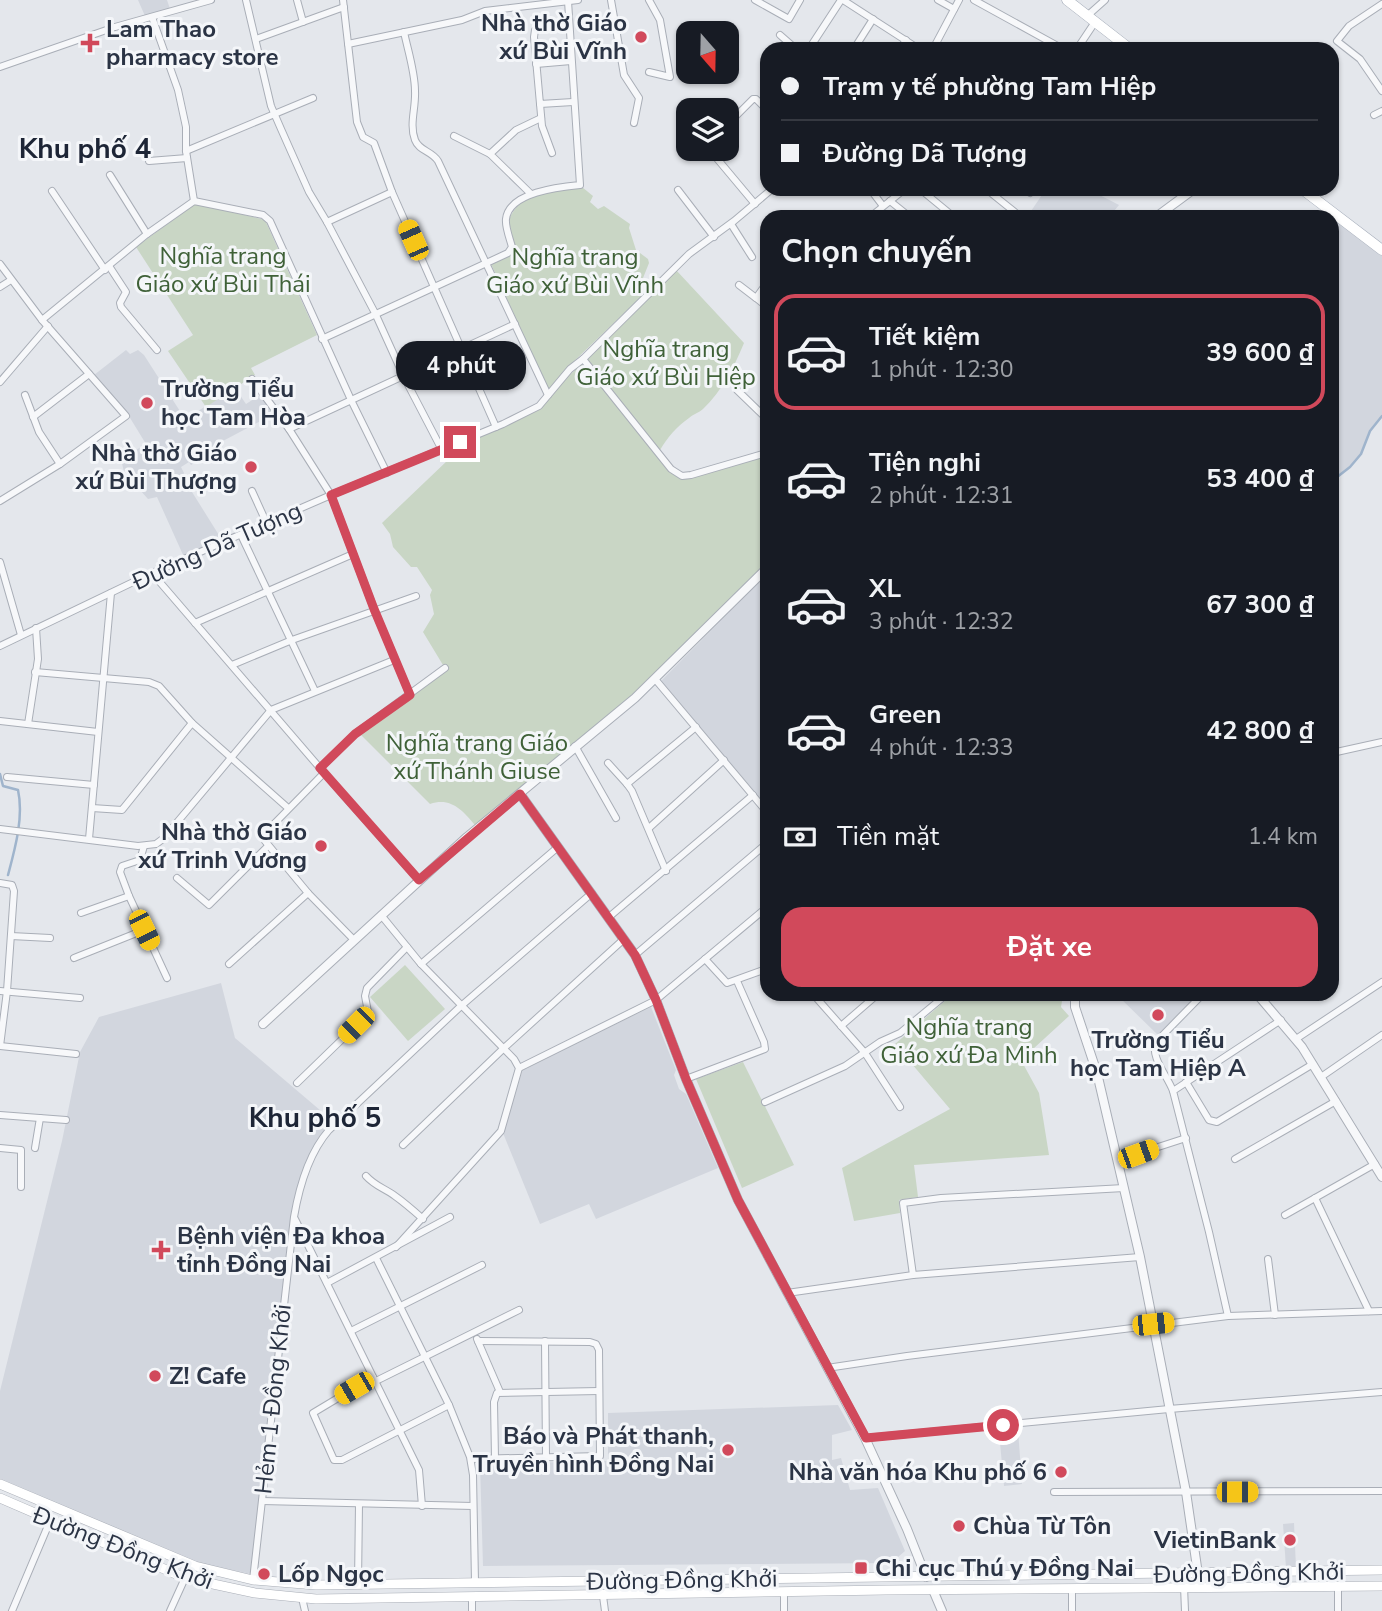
<!DOCTYPE html>
<html lang="vi">
<meta charset="utf-8">
<style>
:root{--surface:#171b24;--page:#20242c;--text:#f1f3f6;--muted:#9ea1a6;--line:#363941;--accent:#d1495b}
body{margin:0;font-family:"Nunito Sans",sans-serif;background:var(--page);color:var(--text);height:100vh;display:flex;flex-direction:column;font-size:26px;white-space:nowrap}
*{box-sizing:border-box;margin:0}
p{font-size:23px;color:var(--muted)}
.icon{flex:none;width:38px;height:38px;fill:none;stroke:currentColor;stroke-width:2;stroke-linecap:round;stroke-linejoin:round}
.map{position:relative;flex:1;overflow:hidden}
.panel{position:absolute;left:760px;top:210px;width:579px;height:791px;display:flex;flex-direction:column;background:var(--surface);border-radius:21px;box-shadow:0 2px 5px #0004}
.panel>*{flex:none}
.top-card{position:absolute;left:760px;top:42px;width:579px;height:154px;border-radius:21px;box-shadow:0 2px 5px #0004;display:grid;align-content:center;height:154px;padding:0 21px;background:var(--surface)}
.needle{width:46px;rotate:160deg}
.controls{position:absolute;left:676px;top:21px;display:grid;gap:14px}
.controls a{display:grid;place-items:center;width:63px;height:63px;border-radius:14px;background:var(--surface);box-shadow:0 2px 5px #0004;font-size:35px}
.end{position:absolute;width:32px;height:32px;margin:-16px;border:9px solid #d1495b;background:#fff;box-shadow:0 0 0 4px #fff}
.from{border-radius:50%}
.bubble{position:absolute;height:49px;border-radius:21px;background:var(--surface);box-shadow:0 2px 5px #0004;font-size:23px;font-weight:700;line-height:49px;text-align:center}
.car{position:absolute;width:21px;height:42px;margin:-21px -10px;border-radius:9px;box-shadow:0 0 5px 2px #0007;background:linear-gradient(#f5c518 24%,#345 0 40%,#f5c518 0 76%,#345 0 86%,#f5c518 0)}
.top-card b{display:flex;align-items:center;gap:24px;height:66px;font-size:26px}
.top-card b+b{border-top:2px solid var(--line)}
.top-card i{width:18px;height:18px;background:var(--text)}
ul{padding:0;list-style:none}
li{display:flex;align-items:center;gap:21px;height:116px;margin:0 14px 10px;padding:0 7px;border:4px solid transparent;border-radius:21px}
li div{flex:1}
li b{display:block;font-size:26px}
li em{font-style:normal;font-weight:700}
li.on{border-color:var(--accent)}
li>.icon{width:63px;height:63px;stroke-width:1.5}
h2{padding:0 21px;font-size:32px;line-height:84px}
.pay{display:flex;align-items:center;gap:18px;height:77px;padding:0 21px;font-size:26px}
.pay p{margin-inline-start:auto}
.button{display:flex;gap:14px;margin-top:auto;padding:14px 21px}
.button a{flex:1;height:80px;border-radius:21px;background:var(--accent);color:#fff;font-size:28px;font-weight:700;line-height:80px;text-align:center}
.map>svg:first-child{display:block}
</style>
<div class="map">
<svg width="1382" height="1611" viewBox="0 0 1382 1611">
<rect width="100%" height="100%" fill="#e4e7ec"/>
<g fill="#d2d6de">
<polygon points="138,0 167,0 170,9 145,16"/>
<polygon points="1046,189 1088,189 1119,205 1109,217 1027,217"/>
<polygon points="1332,218 1382,256 1382,416 1370,431 1361,454 1350,467 1332,481"/>
<polygon points="126,350 130,354 138,350 144,355 185,419 235,388 246,404 260,395 274,414 221,442 223,446 191,465 189,462 181,467 184,473 182,476 222,540 184,557 157,497 148,499 124,472 121,459 146,444 127,413 94,375"/>
<polygon points="766,575 766,805 661,681"/>
<polygon points="221,983 235,1038 334,1122 321,1134 315,1144 297,1188 293,1203 251,1574 194,1562 0,1479 0,1391 62,1141 80,1052 99,1017"/>
<polygon points="1116,994 1199,994 1159,1036"/>
<polygon points="651,1007 676,1070 674,1075 679,1089 686,1094 718,1168 596,1219 589,1204 540,1224 503,1133 523,1069"/>
<polygon points="838,1405 852,1430 832,1435 832,1460 841,1458 850,1490 878,1488 905,1551 891,1563 483,1566 480,1464 608,1461 608,1413"/>
<polygon points="1018,1430 1022,1484 1004,1486 999,1432"/>
<polygon points="1294,1523 1296,1568 1286,1568 1283,1524"/>
</g>
<g fill="#c9d6c5">
<path d="M582,187L593,196L590,202L598,209L604,206L630,224L629,228L636,250L648,259L649,263L639,288L643,295L567,368L548,390L491,264L509,255L514,251L509,220C519,191 556,190 582,187Z"/>
<polygon points="196,203 265,220 317,335 251,368 255,375 206,407 168,351 193,335 136,247"/>
<path d="M676,270L744,343C734,367 722,391 703,409C699,413 693,414 689,418C676,427 668,437 660,450L587,359Z"/>
<path d="M583,363L669,471C677,478 682,479 692,478L766,456V563L632,695L475,825C462,810 451,797 430,804L360,734L446,670L423,632L434,614L430,595L432,590L417,567H411L393,547L390,534L382,523L448,460L445,452L541,408L564,380Z"/>
<polygon points="405,965 445,1009 408,1041 370,997"/>
<polygon points="953,994 1055,994 1062,1001 1061,1007 1069,1016 1021,1060 1039,1093 1049,1155 914,1165 918,1197 899,1200 900,1213 854,1221 842,1168 950,1109 895,1044"/>
<polygon points="743,1062 794,1165 742,1188 696,1079"/>
</g>
<g fill="none" stroke-linecap="round" stroke-linejoin="round">
<g stroke="#9fb4cc" stroke-width="2.5">
<polyline points="1332,481 1350,467 1361,454 1370,431 1382,416"/>
<path d="M0,774L3,786L18,790C24,817 15,849 8,875"/>
</g>
<defs>
<g id="minor">
<polyline points="246,0 271,106 281,129 309,192 327,222 375,313 404,377 442,450"/>
<polyline points="297,0 303,22"/>
<polyline points="343,0 357,122 363,137 374,143 392,192 496,427"/>
<polyline points="611,0 624,75 639,98 634,123"/>
<polyline points="755,0 789,19 800,0"/>
<polyline points="843,0 919,49"/>
<polyline points="938,0 954,9"/>
<polyline points="974,0 1063,49"/>
<polyline points="1382,4 1349,26 1337,41 1360,59 1382,91"/>
<polyline points="1087,16 1105,0"/>
<polyline points="152,17 178,90 186,127 186,151 194,201"/>
<polyline points="569,28 538,28 535,30 534,37 540,104 573,102"/>
<path d="M404,32C408,51 415,72 415,91C416,108 409,124 415,140C419,151 432,151 438,161L548,395"/>
<polyline points="780,35 796,49"/>
<polyline points="256,39 344,7"/>
<polyline points="348,44 462,20 485,11 578,0"/>
<polyline points="809,49 841,0"/>
<polyline points="854,49 873,19"/>
<polyline points="900,49 906,40"/>
<polyline points="933,49 959,0"/>
<polyline points="1077,49 1095,22"/>
<polyline points="536,64 571,61"/>
<polyline points="0,67 115,27 211,0"/>
<polyline points="649,72 670,77 660,20 649,0"/>
<polyline points="540,104 542,126 552,153"/>
<polyline points="1374,115 1382,111"/>
<polyline points="726,126 753,99 756,99 766,109"/>
<polyline points="454,136 490,154"/>
<polyline points="709,149 755,204"/>
<polyline points="186,151 313,98"/>
<polyline points="149,161 187,158"/>
<polyline points="110,175 147,234"/>
<polyline points="870,189 883,206"/>
<polyline points="920,189 954,217"/>
<polyline points="986,189 1021,217"/>
<polyline points="678,190 714,237"/>
<polyline points="52,191 105,270"/>
<polyline points="1030,193 1032,189"/>
<polyline points="531,194 490,154 516,130 541,118"/>
<polyline points="890,201 910,217"/>
<polyline points="870,217 905,189"/>
<polyline points="327,222 392,192"/>
<polyline points="731,224 752,257"/>
<polyline points="0,264 42,320 147,234 194,201 263,215 270,221 352,402 387,473"/>
<polyline points="109,266 126,292 120,303 121,307 157,350"/>
<polyline points="766,284 756,298 766,306"/>
<polyline points="739,285 756,298"/>
<polyline points="0,287 11,280"/>
<path d="M322,339L508,253L512,247C510,239 505,227 506,219C509,192 560,187 580,185L568,1"/>
<polyline points="583,359 689,254 734,221 772,189"/>
<polyline points="252,379 289,429 331,495 374,609 410,695"/>
<polyline points="0,382 48,326"/>
<polyline points="737,390 766,418"/>
<polyline points="25,395 39,432 60,464"/>
<polyline points="33,417 89,374"/>
<polyline points="289,429 515,324"/>
<polyline points="252,491 267,524"/>
<polyline points="0,501 60,464 126,416 42,320"/>
<polyline points="241,535 315,691"/>
<polyline points="0,562 21,635"/>
<polyline points="152,573 344,796 419,880"/>
<polyline points="195,623 353,554"/>
<polyline points="0,646 152,573 331,495 503,424 539,406 570,369 583,359 671,469 682,476 691,475 766,453"/>
<polyline points="232,665 292,640 416,596"/>
<polyline points="35,672 149,682 159,686 192,723 288,808"/>
<polyline points="655,679 766,811"/>
<polyline points="0,721 98,732"/>
<polyline points="28,724 38,659 36,628"/>
<polyline points="575,746 616,818"/>
<polyline points="1332,753 1382,742"/>
<polyline points="608,763 627,784"/>
<polyline points="320,768 355,734 445,668"/>
<polyline points="324,773 269,829 265,836 265,841 308,893 354,940"/>
<polyline points="7,777 94,785"/>
<polyline points="92,808 122,810 192,723"/>
<polyline points="649,828 724,760"/>
<polyline points="0,829 138,846 156,844 164,838 271,710 394,660"/>
<polyline points="89,839 111,593"/>
<polyline points="144,846 140,860 122,866 120,872 129,896 167,978"/>
<polyline points="666,871 632,791 627,784 696,727"/>
<polyline points="177,878 209,905 268,846"/>
<polyline points="0,883 12,885 14,891 7,991 0,1046"/>
<polyline points="81,913 129,896"/>
<polyline points="381,915 421,964 514,1059 519,1068 501,1131 396,1247"/>
<polyline points="609,917 753,795"/>
<polyline points="11,936 50,938"/>
<polyline points="635,955 766,844"/>
<polyline points="74,958 144,930"/>
<polyline points="705,959 727,983 766,969"/>
<polyline points="229,964 308,893"/>
<polyline points="421,964 558,847"/>
<polyline points="0,991 80,998"/>
<polyline points="813,994 865,1053 900,1107"/>
<polyline points="841,1026 878,994"/>
<polyline points="1296,1039 1382,982"/>
<polyline points="0,1046 76,1054"/>
<polyline points="519,1068 656,1000 766,908"/>
<polyline points="1321,1077 1382,1035"/>
<polyline points="686,1079 765,1049 764,1042 737,981"/>
<polyline points="1186,1082 1209,1120 1217,1122 1313,1064"/>
<polyline points="297,1083 364,1018 368,1012 365,996 367,988 407,947"/>
<path d="M1173,1091C1167,1075 1150,1057 1156,1042L1203,994"/>
<polyline points="765,1102 845,1066 880,1042 900,1033 947,994"/>
<polyline points="0,1115 66,1120"/>
<polyline points="403,1145 504,1048 624,939"/>
<polyline points="0,1148 21,1150 21,1187"/>
<polyline points="35,1148 40,1118"/>
<polyline points="1235,1159 1336,1101"/>
<polyline points="1118,1160 1186,1138"/>
<path d="M366,1176C375,1186 384,1188 395,1196C405,1203 414,1211 423,1219"/>
<polyline points="1315,1198 1369,1311"/>
<polyline points="1285,1215 1375,1164"/>
<polyline points="295,1219 419,1470 422,1506"/>
<polyline points="376,1258 449,1405 470,1457 473,1475 475,1582"/>
<polyline points="1268,1259 1275,1315"/>
<polyline points="913,1275 903,1203 941,1198 1124,1188"/>
<polyline points="327,1283 450,1217"/>
<polyline points="787,1293 913,1275 1140,1257"/>
<polyline points="1228,1316 1209,1232 1173,1091 1281,1020"/>
<polyline points="351,1331 482,1265"/>
<polyline points="477,1339 500,1392"/>
<polyline points="545,1341 546,1457"/>
<polyline points="827,1368 907,1356 1228,1316 1382,1311"/>
<polyline points="373,1377 313,1413 334,1460 342,1460 449,1405"/>
<polyline points="376,1381 519,1310"/>
<polyline points="865,1438 1169,1409 1382,1392"/>
<polyline points="495,1458 494,1402 497,1393 599,1391"/>
<polyline points="471,1459 600,1456 599,1350 596,1344 590,1342 478,1341"/>
<polyline points="1054,1492 1382,1491"/>
<polyline points="262,1501 473,1506"/>
<path d="M253,1580L294,1217C299,1188 309,1153 329,1130L461,1006L592,893"/>
<polyline points="358,1584 359,1504"/>
<polyline points="1184,1586 1185,1611"/>
<polyline points="1072,1588 1072,1611"/>
<polyline points="603,1596 605,1611"/>
<polyline points="302,1598 305,1611"/>
<polyline points="472,1598 472,1611"/>
<polyline points="12,1611 50,1521"/>
<polyline points="170,1611 185,1578"/>
<polyline points="784,1611 784,1591"/>
<polyline points="1338,1611 1338,1586"/>
</g>
<g id="tertiary">
<polyline points="1156,217 1194,189"/>
<polyline points="520,794 635,955 656,1000 686,1079 738,1200 865,1438 907,1529 926,1577"/>
<polyline points="1075,994 1075,1007 1097,1073 1140,1257 1186,1492 1198,1574"/>
<polyline points="1257,994 1302,1047 1382,1177"/>
<polyline points="263,1024 467,837 635,698 766,569"/>
<polyline points="933,1590 942,1611"/>
</g>
<g id="secondary">
<polyline points="0,1484 195,1566 253,1580 316,1585 1382,1570"/>
<polyline points="0,1498 185,1578 255,1593 316,1599 886,1590 1382,1586"/>
</g>
<g id="primary">
<polyline points="1067,0 1130,49"/>
<polyline points="1302,189 1382,250"/>
</g>
</defs>
<use href="#minor" stroke="#a9aeb7" stroke-width="8"/>
<use href="#tertiary" stroke="#a9aeb7" stroke-width="10"/>
<use href="#secondary" stroke="#a9aeb7" stroke-width="10"/>
<use href="#primary" stroke="#a3abb8" stroke-width="11"/>
<use href="#minor" stroke="#f7f8fa" stroke-width="6"/>
<use href="#tertiary" stroke="#f7f8fa" stroke-width="8"/>
<use href="#secondary" stroke="#fff" stroke-width="9"/>
<use href="#primary" stroke="#fff" stroke-width="10"/>
</g>
<g fill="none" stroke-linecap="round" stroke-linejoin="round">
<polyline stroke="#d1495b" stroke-width="9" points="460,442 331,495 374,609 410,695 355,734 320,768 419,880 520,794 635,955 656,1000 686,1079 738,1200 866,1438 1003,1425"/>
</g>
<g fill="#d1495b" stroke="#f4f6f9" stroke-width="2.5">
<circle cx="641" cy="37" r="7"/>
<path d="M86.5 32.5h7v7h7v7h-7v7h-7v-7h-7v-7h7z"/>
<circle cx="147" cy="403" r="7"/>
<circle cx="251" cy="467" r="7"/>
<circle cx="321" cy="846" r="7"/>
<circle cx="1158" cy="1015" r="7"/>
<path d="M157.5 1239.5h7v7h7v7h-7v7h-7v-7h-7v-7h7z"/>
<circle cx="155" cy="1376" r="7"/>
<circle cx="728" cy="1450" r="7"/>
<circle cx="1061" cy="1472" r="7"/>
<circle cx="959" cy="1526" r="7"/>
<circle cx="1290" cy="1540" r="7"/>
<rect x="854" y="1561" width="14" height="14" rx="3.5"/>
<circle cx="264" cy="1574" r="7"/>
</g>
<g text-anchor="middle" dominant-baseline="central" stroke-width="6" stroke-linejoin="round" paint-order="stroke">
<g font-size="24" font-weight="bold" fill="#2b3445" stroke="#f4f6f9" text-anchor="start">
<text x="627" y="23" text-anchor="end">Nhà thờ Giáo<tspan x="627" dy="28">xứ Bùi Vĩnh</tspan></text>
<text x="106" y="29">Lam Thao<tspan x="106" dy="28">pharmacy store</tspan></text>
<text x="161" y="389">Trường Tiểu<tspan x="161" dy="28">học Tam Hòa</tspan></text>
<text x="237" y="453" text-anchor="end">Nhà thờ Giáo<tspan x="237" dy="28">xứ Bùi Thượng</tspan></text>
<text x="307" y="832" text-anchor="end">Nhà thờ Giáo<tspan x="307" dy="28">xứ Trinh Vương</tspan></text>
<text x="1158" y="1040" text-anchor="middle">Trường Tiểu<tspan x="1158" dy="28">học Tam Hiệp A</tspan></text>
<text x="177" y="1236">Bệnh viện Đa khoa<tspan x="177" dy="28">tỉnh Đồng Nai</tspan></text>
<text x="169" y="1376">Z! Cafe</text>
<text x="714" y="1436" text-anchor="end">Báo và Phát thanh,<tspan x="714" dy="28">Truyền hình Đồng Nai</tspan></text>
<text x="1047" y="1472" text-anchor="end">Nhà văn hóa Khu phố 6</text>
<text x="973" y="1526">Chùa Từ Tôn</text>
<text x="1276" y="1540" text-anchor="end">VietinBank</text>
<text x="875" y="1568">Chi cục Thú y Đồng Nai</text>
<text x="278" y="1574">Lốp Ngọc</text>
</g>
<g font-size="24" fill="#3f6138" stroke="#f4f6f9">
<text x="223" y="256">Nghĩa trang<tspan x="223" dy="28">Giáo xứ Bùi Thái</tspan></text>
<text x="575" y="257">Nghĩa trang<tspan x="575" dy="28">Giáo xứ Bùi Vĩnh</tspan></text>
<text x="666" y="349">Nghĩa trang<tspan x="666" dy="28">Giáo xứ Bùi Hiệp</tspan></text>
<text x="477" y="743">Nghĩa trang Giáo<tspan x="477" dy="28">xứ Thánh Giuse</tspan></text>
<text x="969" y="1027">Nghĩa trang<tspan x="969" dy="28">Giáo xứ Đa Minh</tspan></text>
</g>
<g font-size="24" fill="#2b3445" stroke="#f4f6f9">
<text transform="translate(217 546) rotate(-24)">Đường Dã Tượng</text>
<text transform="translate(273 1399) rotate(-84)">Hẻm 1 Đồng Khởi</text>
<text transform="translate(123 1548) rotate(21)">Đường Đồng Khởi</text>
<text transform="translate(1249 1573) rotate(-1)">Đường Đồng Khởi</text>
<text transform="translate(682 1580) rotate(-1)">Đường Đồng Khởi</text>
</g>
<g font-size="28" font-weight="bold" fill="#1d2536" stroke="#f4f6f9">
<text x="85" y="149">Khu phố 4</text>
<text x="315" y="1118">Khu phố 5</text>
</g>
</g>
</svg>
<div class="controls">
<a><svg class="needle" viewBox="-14 -14 28 28"><path d="M0-13l5 13h-10z" fill="#e53935"/><path d="M0 13l5-13h-10z" fill="#9ea1a6"/></svg></a>
<a><svg class="icon" aria-label="layers" viewBox="0 0 24 24"><path d="M12 4l9 5-9 5-9-5zM3 14l9 5 9-5"/></svg></a>
</div>
<i class="end from" style="left:1003px;top:1425px"></i>
<i class="end" style="left:460px;top:442px"></i>
<div class="bubble" style="left:396px;top:341px;width:130px">4 phút</div>
<i class="car" style="left:413px;top:240px;rotate:336deg"></i>
<i class="car" style="left:144px;top:930px;rotate:154deg"></i>
<i class="car" style="left:356px;top:1025px;rotate:225deg"></i>
<i class="car" style="left:1138px;top:1154px;rotate:70deg"></i>
<i class="car" style="left:1153px;top:1324px;rotate:84deg"></i>
<i class="car" style="left:354px;top:1388px;rotate:240deg"></i>
<i class="car" style="left:1237px;top:1492px;rotate:90deg"></i>
<div class="top-card">
<b><i class="from"></i>Trạm y tế phường Tam Hiệp</b>
<b><i></i>Đường Dã Tượng</b>
</div>
<section class="panel">
<h2>Chọn chuyến</h2>
<ul>
<li class="on"><svg class="icon" aria-label="car" viewBox="0 0 24 24"><path d="M5 17H2v-5l4-1 3-4h7l3 4 3 1v5h-3M9 17h6M6 11h13"/><circle cx="7" cy="17" r="2"/><circle cx="17" cy="17" r="2"/></svg><div><b>Tiết kiệm</b><p>1 phút · 12:30</p></div><em>39 600 ₫</em></li>
<li><svg class="icon" aria-label="car" viewBox="0 0 24 24"><path d="M5 17H2v-5l4-1 3-4h7l3 4 3 1v5h-3M9 17h6M6 11h13"/><circle cx="7" cy="17" r="2"/><circle cx="17" cy="17" r="2"/></svg><div><b>Tiện nghi</b><p>2 phút · 12:31</p></div><em>53 400 ₫</em></li>
<li><svg class="icon" aria-label="car" viewBox="0 0 24 24"><path d="M5 17H2v-5l4-1 3-4h7l3 4 3 1v5h-3M9 17h6M6 11h13"/><circle cx="7" cy="17" r="2"/><circle cx="17" cy="17" r="2"/></svg><div><b>XL</b><p>3 phút · 12:32</p></div><em>67 300 ₫</em></li>
<li><svg class="icon" aria-label="car" viewBox="0 0 24 24"><path d="M5 17H2v-5l4-1 3-4h7l3 4 3 1v5h-3M9 17h6M6 11h13"/><circle cx="7" cy="17" r="2"/><circle cx="17" cy="17" r="2"/></svg><div><b>Green</b><p>4 phút · 12:33</p></div><em>42 800 ₫</em></li>
</ul>
<div class="pay"><svg class="icon" aria-label="cash" viewBox="0 0 24 24"><path d="M3 7h18v10H3z"/><circle cx="12" cy="12" r="2"/></svg>Tiền mặt<p>1.4 km</p></div>
<div class="button"><a>Đặt xe</a></div>
</section>
</div>
